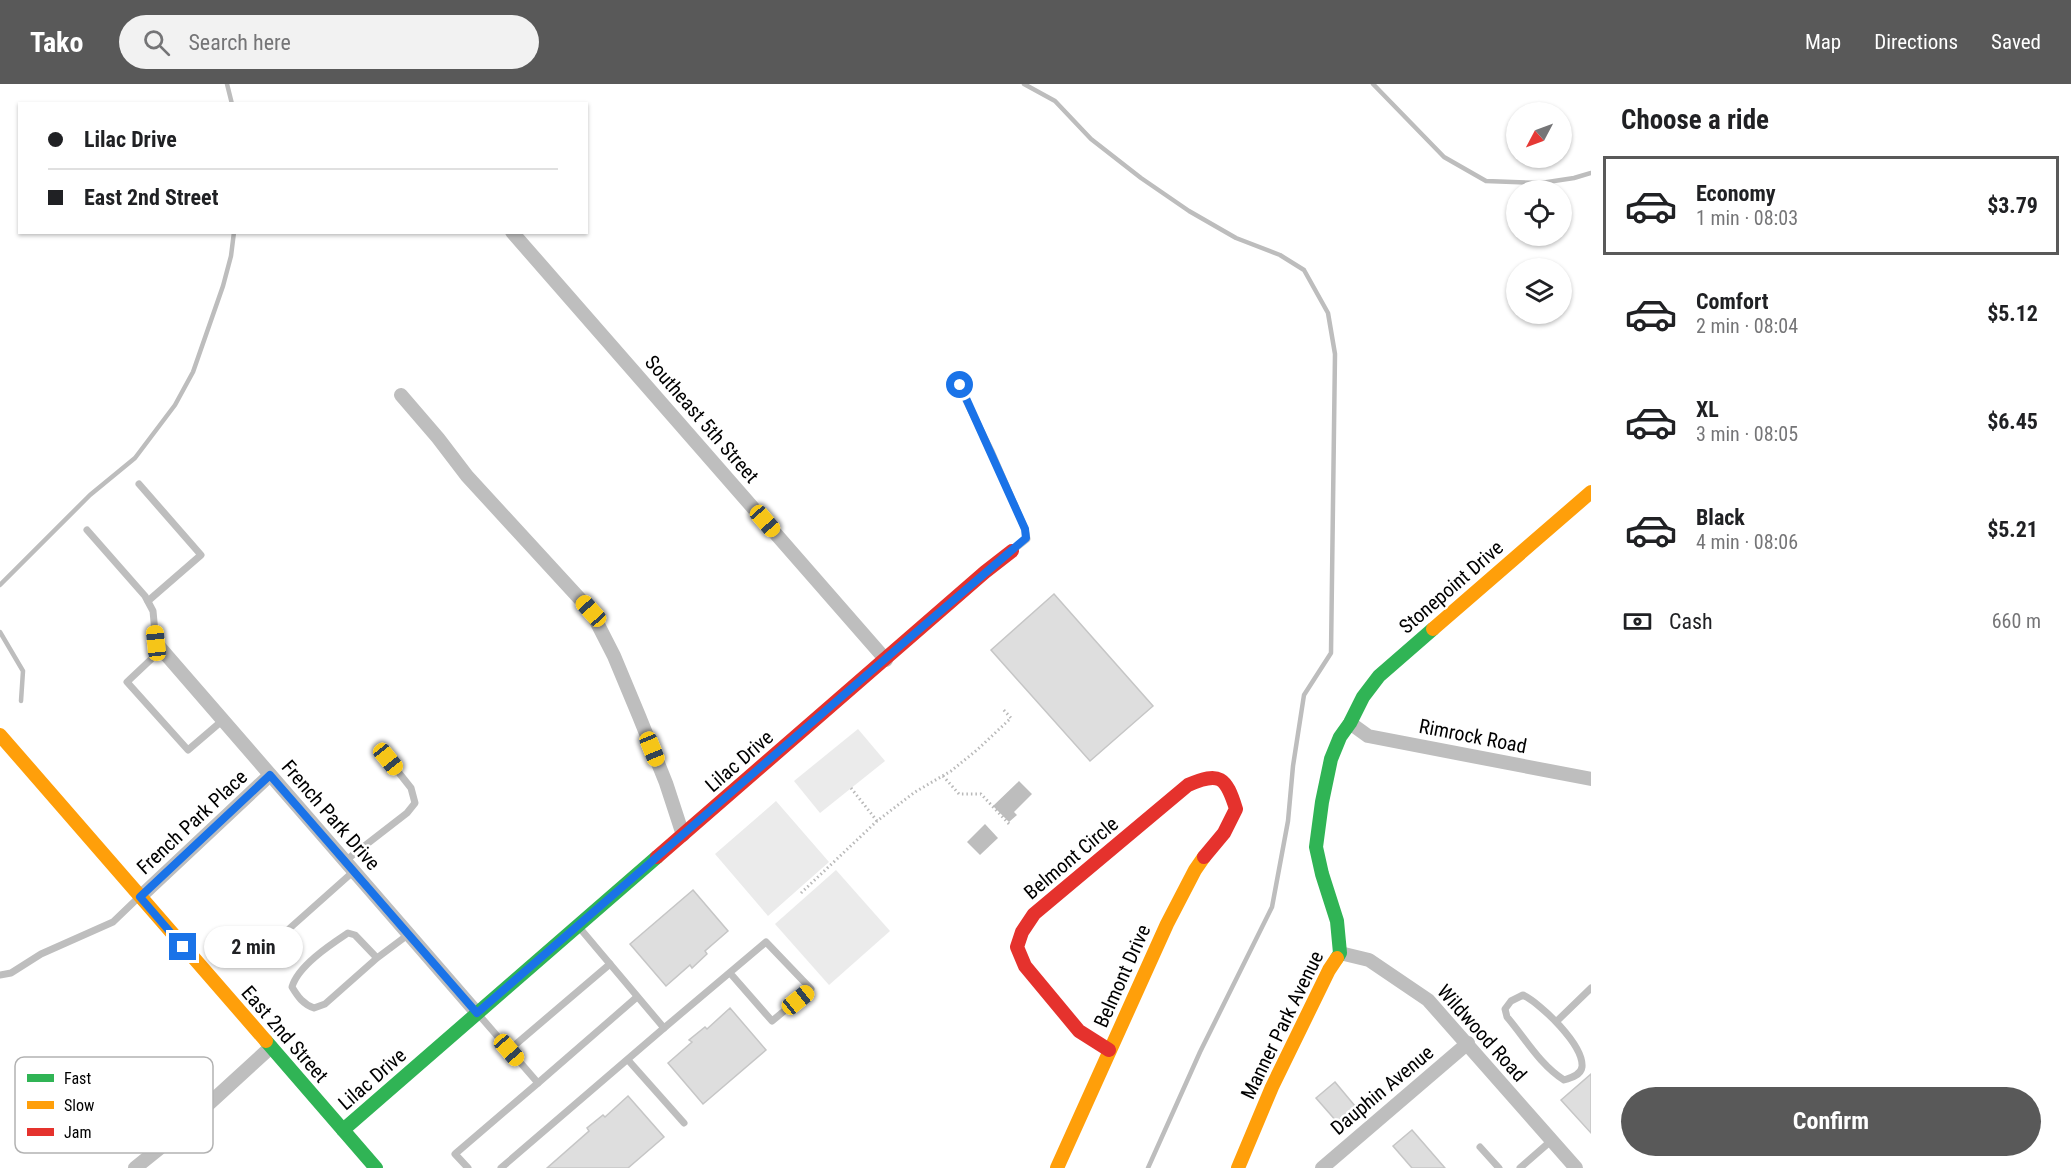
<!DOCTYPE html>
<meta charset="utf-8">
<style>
:root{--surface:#fff;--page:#f2f2f2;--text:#202124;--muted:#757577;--line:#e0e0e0;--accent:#595959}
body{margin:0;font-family:"Roboto Condensed",sans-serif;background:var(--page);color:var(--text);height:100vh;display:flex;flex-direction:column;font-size:22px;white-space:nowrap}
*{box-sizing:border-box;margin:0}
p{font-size:20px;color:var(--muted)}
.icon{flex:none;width:33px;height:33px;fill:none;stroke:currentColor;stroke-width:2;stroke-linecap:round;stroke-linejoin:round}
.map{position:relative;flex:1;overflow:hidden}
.drawer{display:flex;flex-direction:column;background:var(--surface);width:480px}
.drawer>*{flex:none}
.banner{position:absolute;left:18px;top:18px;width:570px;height:132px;border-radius:0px;box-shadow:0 2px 4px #0004;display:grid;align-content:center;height:132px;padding:0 30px;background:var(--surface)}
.needle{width:39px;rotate:229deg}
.controls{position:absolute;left:1506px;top:18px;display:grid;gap:12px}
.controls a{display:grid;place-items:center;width:66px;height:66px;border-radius:50%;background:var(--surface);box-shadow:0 2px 4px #0004;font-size:30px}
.end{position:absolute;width:27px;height:27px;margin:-14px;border:8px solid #1a73e8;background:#fff;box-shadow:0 0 0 3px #fff}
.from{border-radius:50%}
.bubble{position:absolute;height:42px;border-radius:21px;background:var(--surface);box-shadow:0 2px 4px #0004;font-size:20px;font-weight:700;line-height:42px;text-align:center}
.car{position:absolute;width:18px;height:36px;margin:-18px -9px;border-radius:8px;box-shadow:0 0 4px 2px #0007;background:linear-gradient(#f5c518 24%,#345 0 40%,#f5c518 0 76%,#345 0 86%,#f5c518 0)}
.banner b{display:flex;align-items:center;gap:21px;height:57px;font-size:22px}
.banner b+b{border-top:2px solid var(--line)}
.banner i{width:15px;height:15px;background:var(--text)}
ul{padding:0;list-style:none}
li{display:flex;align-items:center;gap:18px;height:99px;margin:0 12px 9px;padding:0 18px;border:3px solid transparent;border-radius:0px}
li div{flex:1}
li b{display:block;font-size:22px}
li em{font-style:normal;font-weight:700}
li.selected{border-color:var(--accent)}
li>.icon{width:54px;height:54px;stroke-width:1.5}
h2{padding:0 30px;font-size:27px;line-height:72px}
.pay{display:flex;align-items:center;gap:15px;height:66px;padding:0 30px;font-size:22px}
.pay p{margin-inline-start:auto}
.action{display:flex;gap:12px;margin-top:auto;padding:12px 30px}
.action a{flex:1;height:69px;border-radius:36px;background:var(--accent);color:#fff;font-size:24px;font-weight:700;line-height:69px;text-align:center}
header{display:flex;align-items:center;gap:36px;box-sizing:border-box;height:84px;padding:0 30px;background:var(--accent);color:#fff}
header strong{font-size:28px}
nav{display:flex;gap:33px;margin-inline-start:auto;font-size:21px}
.search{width:420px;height:54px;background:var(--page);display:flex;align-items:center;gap:15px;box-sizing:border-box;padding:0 21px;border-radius:33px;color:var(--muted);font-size:22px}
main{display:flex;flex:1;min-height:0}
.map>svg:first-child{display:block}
</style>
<header>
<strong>Tako</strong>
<div class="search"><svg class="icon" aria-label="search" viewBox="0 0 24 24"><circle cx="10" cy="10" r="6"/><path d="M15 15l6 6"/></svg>Search here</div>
<nav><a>Map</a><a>Directions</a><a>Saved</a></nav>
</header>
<main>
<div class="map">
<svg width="1591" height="1084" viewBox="0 0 1591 1084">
<rect width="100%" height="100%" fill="#fff"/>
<g fill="#ebebeb">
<polygon points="858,645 885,677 820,729 794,697"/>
<polygon points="776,717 829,778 768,832 715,770"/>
<polygon points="836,786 890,847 829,901 775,840"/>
</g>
<g fill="#bdbdbd">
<polygon points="1019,697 1032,710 1014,728 1017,731 1009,738 993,722"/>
<polygon points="985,740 998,754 980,771 967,758"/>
</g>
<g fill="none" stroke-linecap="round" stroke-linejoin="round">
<g stroke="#bdbdbd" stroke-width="4.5">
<polyline points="227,0 232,20"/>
<polyline points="1024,0 1055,17 1091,55 1141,94 1189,127 1236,154 1280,171 1304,186 1328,229 1335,270 1331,569 1304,611 1293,682 1288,737 1272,823 1200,968 1148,1084"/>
<polyline points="1373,0 1444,73 1486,97 1541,99 1574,94 1591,89"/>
<polyline points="0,501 90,411 135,374 175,321 193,288 223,202 231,172 234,148"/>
<polyline points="0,548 23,587 21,617"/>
</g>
</g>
<g fill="#dedede" stroke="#c6c6c6" stroke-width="1.5">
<polygon points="1054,510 1153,622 1090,677 991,566"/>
<polygon points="693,806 728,847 705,867 707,870 692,884 690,881 666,902 630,860"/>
<polygon points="730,924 766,966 703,1020 668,979 692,958 689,956 705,943 707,945"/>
<polygon points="1591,990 1591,1049 1561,1016"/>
<polygon points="1335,998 1355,1022 1337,1038 1316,1014"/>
<polygon points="628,1012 664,1053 628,1084 547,1084 589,1047 587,1044 603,1031 605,1033"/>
<polygon points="1412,1046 1445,1084 1412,1084 1393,1062"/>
</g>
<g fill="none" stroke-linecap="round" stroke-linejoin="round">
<g stroke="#b9b9b9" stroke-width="3" stroke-dasharray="1.5 3" stroke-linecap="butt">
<polyline points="943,692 959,710 981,710 1010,741"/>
<polyline points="851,704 877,737"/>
<polyline points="801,809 877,737 915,708 951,687 977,666 1011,634 1002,624"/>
</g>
<g stroke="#bebebe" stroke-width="7">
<polyline points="954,292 991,367 1025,445 1027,455 1012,467"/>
<polyline points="139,400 201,471 148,517"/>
<polyline points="87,446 145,512 153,527 156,559"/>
<polyline points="162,565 127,598 188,666 223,636"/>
<polyline points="345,777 407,729 415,719 411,704 388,675"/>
<polyline points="249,846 272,853 281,852 354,787"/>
<path d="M377,874L355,851L348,849C330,861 298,882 292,903C298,913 303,920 314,924L325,920L377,874L409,850"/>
<polyline points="0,891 11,889 41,870 113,838 138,814"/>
<path d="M1523,911C1541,920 1584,961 1582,983C1581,991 1571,994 1564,996C1540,981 1525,954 1507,933L1505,925L1511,917Z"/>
<polyline points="1557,937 1591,904"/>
<polyline points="664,944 766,858 811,905 772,937 730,889"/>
<polyline points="509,966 610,880"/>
<polyline points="628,976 684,1039"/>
<polyline points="538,999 637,913"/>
<polyline points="1480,1063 1499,1084"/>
<polyline points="468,1084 455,1070 538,999 479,931"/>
<polyline points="501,1084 664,944 578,842"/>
<polyline points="1520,1084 1552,1056"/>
</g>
<g stroke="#bebebe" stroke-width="14">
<polyline points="512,148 886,576"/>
<polyline points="401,311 438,354 467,392 591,527 614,572 639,632 666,699 683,751"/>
<polyline points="156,559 477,929"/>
<polyline points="1350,639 1368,652 1591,695"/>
<polyline points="140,813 270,691"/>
<polyline points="1340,869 1369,876 1428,916 1576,1084"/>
<polyline points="135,1084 166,1059 271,963"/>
<polyline points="1322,1084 1468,959"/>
</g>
<g stroke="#30b455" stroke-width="14">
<polyline points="1337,874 1340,869 1337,837 1322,790 1316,763 1322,718 1331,675 1340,653 1350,639 1363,613 1379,592 1433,545"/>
<polyline points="266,957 376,1084"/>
<polyline points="343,1046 657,773"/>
</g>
<g stroke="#ff9f0a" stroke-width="14">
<polyline points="1433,545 1591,408"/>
<polyline points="0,651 266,957"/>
<polyline points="1057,1084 1167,840 1195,786 1204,773"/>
<polyline points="1238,1084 1272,1003 1329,886 1337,874"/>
</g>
<g stroke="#e5322d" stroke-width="14">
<polyline points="657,773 985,488 1012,467"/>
<path d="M1109,966L1079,947L1025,882L1017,863L1022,848L1034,830L1188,701C1220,687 1226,693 1236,725L1224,749L1204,773"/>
</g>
</g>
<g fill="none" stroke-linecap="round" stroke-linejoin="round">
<path stroke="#1a73e8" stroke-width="8" d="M183,863L140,813L270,691L477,929C660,770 842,611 1026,454L1025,445L960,301"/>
</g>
<g text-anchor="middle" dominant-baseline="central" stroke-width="5" stroke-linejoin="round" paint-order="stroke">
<g font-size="20" fill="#000" stroke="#fff">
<text transform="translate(702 335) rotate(49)">Southeast 5th Street</text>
<text transform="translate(1451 503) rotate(-41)">Stonepoint Drive</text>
<text transform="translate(1473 652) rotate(11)">Rimrock Road</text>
<text transform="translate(739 677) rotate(-41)">Lilac Drive</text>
<text transform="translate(331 731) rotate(49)">French Park Drive</text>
<text transform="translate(192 738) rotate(-43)">French Park Place</text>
<text transform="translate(1071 774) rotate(-40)">Belmont Circle</text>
<text transform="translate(1122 892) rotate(-66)">Belmont Drive</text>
<text transform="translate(1282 941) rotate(-64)">Manner Park Avenue</text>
<text transform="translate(1482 949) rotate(48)">Wildwood Road</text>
<text transform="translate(285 950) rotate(49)">East 2nd Street</text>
<text transform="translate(372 995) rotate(-41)">Lilac Drive</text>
<text transform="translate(1382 1006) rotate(-40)">Dauphin Avenue</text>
</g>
</g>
<rect x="15" y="973" width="198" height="96" rx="9" fill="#fff" stroke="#b2b2b2" stroke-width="1.5"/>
<rect x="27" y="990" width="27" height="8" fill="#30b455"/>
<rect x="27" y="1017" width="27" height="8" fill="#ff9f0a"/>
<rect x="27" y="1044" width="27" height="8" fill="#e5322d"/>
<g font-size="16" fill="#000">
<text x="64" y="1000">Fast</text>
<text x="64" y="1027">Slow</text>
<text x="64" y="1054">Jam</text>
</g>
</svg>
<div class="controls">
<a><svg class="needle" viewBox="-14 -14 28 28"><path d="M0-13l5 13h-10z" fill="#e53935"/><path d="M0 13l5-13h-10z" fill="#757577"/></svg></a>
<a><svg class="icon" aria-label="locate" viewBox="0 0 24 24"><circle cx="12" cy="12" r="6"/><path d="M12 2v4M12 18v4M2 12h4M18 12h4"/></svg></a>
<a><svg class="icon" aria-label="layers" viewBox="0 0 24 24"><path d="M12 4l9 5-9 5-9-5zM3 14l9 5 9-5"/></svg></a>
</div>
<i class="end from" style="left:960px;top:301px"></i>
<i class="end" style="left:183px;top:863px"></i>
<div class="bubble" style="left:204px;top:842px;width:99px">2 min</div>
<i class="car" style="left:765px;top:437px;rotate:139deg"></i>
<i class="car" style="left:591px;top:527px;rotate:318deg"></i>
<i class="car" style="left:156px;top:559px;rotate:354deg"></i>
<i class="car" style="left:652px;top:665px;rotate:158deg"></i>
<i class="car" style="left:388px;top:675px;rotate:141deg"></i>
<i class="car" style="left:798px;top:916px;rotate:51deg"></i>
<i class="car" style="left:509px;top:966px;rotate:139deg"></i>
<div class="banner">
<b><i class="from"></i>Lilac Drive</b>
<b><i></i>East 2nd Street</b>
</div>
</div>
<section class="drawer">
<h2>Choose a ride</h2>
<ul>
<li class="selected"><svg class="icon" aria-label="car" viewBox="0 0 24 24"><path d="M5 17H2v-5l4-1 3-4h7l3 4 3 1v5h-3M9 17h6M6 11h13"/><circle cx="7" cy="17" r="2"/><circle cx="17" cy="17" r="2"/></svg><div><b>Economy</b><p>1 min · 08:03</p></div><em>$3.79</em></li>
<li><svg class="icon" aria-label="car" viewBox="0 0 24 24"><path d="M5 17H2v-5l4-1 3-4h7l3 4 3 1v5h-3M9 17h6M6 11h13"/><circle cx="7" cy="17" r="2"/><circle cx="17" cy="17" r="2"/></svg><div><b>Comfort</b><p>2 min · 08:04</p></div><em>$5.12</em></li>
<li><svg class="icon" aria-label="car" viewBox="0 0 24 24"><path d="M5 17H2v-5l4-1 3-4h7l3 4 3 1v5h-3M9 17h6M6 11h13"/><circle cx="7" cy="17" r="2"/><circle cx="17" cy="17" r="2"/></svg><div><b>XL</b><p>3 min · 08:05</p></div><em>$6.45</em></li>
<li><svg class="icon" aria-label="car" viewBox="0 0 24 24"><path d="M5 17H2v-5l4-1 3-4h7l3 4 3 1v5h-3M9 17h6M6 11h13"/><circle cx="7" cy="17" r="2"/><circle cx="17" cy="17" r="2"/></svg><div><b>Black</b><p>4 min · 08:06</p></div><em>$5.21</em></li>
</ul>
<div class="pay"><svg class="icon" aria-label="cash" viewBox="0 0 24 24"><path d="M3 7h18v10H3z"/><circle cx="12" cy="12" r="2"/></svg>Cash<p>660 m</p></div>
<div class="action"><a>Confirm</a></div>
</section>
</main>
